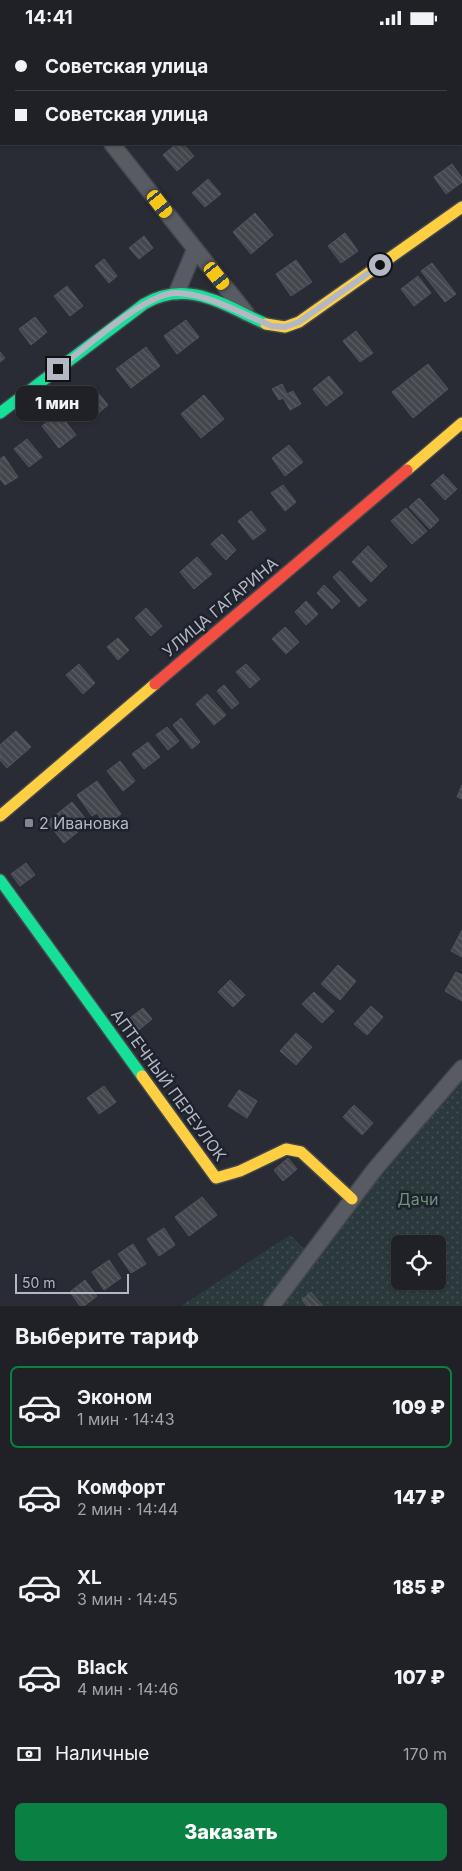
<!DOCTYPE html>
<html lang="ru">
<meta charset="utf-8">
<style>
:root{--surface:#1f2127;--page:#2c2e33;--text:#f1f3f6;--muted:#a1a3a7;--line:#3c3e44;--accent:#0b8043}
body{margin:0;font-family:Inter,sans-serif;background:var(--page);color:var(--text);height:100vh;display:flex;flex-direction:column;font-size:19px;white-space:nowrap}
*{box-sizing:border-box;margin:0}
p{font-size:16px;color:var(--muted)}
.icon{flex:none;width:28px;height:28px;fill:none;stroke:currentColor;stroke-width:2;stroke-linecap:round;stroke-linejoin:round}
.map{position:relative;height:1271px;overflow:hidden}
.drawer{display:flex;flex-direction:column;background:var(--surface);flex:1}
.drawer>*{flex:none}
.top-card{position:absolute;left:0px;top:0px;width:462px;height:110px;box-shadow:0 1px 4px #0004,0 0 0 1px var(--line);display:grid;align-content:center;height:110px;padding:0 15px;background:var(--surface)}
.buttons{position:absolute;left:391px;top:1200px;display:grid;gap:10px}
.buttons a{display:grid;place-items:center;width:55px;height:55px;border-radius:8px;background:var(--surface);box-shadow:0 1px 4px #0004,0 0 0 1px var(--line);font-size:25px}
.scale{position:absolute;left:15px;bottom:12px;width:114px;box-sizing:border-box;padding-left:5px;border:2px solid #b3b8c4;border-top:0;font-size:14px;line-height:18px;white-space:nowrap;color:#b3b8c4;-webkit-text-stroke:4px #1d222d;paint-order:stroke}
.end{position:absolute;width:22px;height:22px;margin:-11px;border:6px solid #b3b8c4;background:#111;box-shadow:0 0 0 2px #111}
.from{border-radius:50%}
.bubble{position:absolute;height:35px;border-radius:8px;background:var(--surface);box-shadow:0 1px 4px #0004,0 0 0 1px var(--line);font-size:16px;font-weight:800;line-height:35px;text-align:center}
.car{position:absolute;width:15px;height:30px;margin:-15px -8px;border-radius:6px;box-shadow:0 0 4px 1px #0007;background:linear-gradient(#f5c518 24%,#345 0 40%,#f5c518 0 76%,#345 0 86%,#f5c518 0)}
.top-card b{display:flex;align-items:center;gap:18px;height:48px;font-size:19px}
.top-card b+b{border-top:1px solid var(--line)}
.top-card i{width:12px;height:12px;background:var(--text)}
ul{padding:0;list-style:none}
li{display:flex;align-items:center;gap:15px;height:82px;margin:0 10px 8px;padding:0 5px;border:2px solid transparent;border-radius:8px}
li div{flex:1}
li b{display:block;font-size:19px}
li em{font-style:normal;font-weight:800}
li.selected{border-color:var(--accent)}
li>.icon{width:45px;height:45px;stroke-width:1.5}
h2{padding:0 15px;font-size:22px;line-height:60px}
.pay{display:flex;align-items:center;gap:12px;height:55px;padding:0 15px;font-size:19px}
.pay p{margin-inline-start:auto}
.button{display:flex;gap:10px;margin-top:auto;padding:10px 15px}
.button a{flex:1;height:58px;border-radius:8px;background:var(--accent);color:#fff;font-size:20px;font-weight:800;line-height:58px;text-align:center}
.status{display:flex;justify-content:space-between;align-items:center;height:35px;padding:0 25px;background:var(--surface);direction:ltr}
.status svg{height:14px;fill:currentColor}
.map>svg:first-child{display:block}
</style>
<div class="status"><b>14:41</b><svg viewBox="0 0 49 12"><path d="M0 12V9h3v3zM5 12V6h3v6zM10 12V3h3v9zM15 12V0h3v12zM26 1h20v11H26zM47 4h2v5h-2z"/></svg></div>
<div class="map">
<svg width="462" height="1271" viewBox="0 0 462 1271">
<defs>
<pattern id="garden-dots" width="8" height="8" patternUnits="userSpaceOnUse" patternTransform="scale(1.25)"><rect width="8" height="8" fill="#2b393c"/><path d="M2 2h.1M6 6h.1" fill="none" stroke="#475457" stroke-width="1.8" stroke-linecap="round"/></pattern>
<pattern id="building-back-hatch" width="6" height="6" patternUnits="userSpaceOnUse" patternTransform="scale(1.25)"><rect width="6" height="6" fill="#43464c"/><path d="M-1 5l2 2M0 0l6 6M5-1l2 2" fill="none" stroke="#5c5f64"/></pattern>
</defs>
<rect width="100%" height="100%" fill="#292c34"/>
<path fill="url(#garden-dots)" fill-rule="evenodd" d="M462,1046V1271H181L290,1200L314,1224L356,1169ZM400,1209H438V1246H400Z"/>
<g fill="url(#building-back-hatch)" stroke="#50545b">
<polygon points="404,0 424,0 425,1 402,1"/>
<polygon points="176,109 183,109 194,121 177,136 163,120"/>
<polygon points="452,129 462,143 462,147 446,159 434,142"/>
<polygon points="208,144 221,159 205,172 192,158"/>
<polygon points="255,178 273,200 251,219 233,197"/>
<polygon points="345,198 358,216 341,228 328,211"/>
<polygon points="144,201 153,213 139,224 129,213"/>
<polygon points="104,224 117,241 109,248 95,231"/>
<polygon points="296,225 312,247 291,261 276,239"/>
<polygon points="432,228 456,259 445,267 421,236"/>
<polygon points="418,241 431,258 414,271 401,254"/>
<polygon points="67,251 83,271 70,281 54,261"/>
<polygon points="35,282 47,297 31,310 19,294"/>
<polygon points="186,285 199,302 177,319 164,301"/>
<polygon points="356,296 373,318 360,327 343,306"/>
<polygon points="146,312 160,331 131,353 116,334"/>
<polygon points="0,317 5,323 0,327"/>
<polygon points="428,329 448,354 413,383 392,357"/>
<polygon points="329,341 343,358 326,371 313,354"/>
<polygon points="282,349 287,359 293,356 301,369 290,375 283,363 279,365 272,354"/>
<polygon points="94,353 108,370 97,379 83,361"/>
<polygon points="204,360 224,384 201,403 181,379"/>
<polygon points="59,378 76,400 59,413 42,391"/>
<polygon points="27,404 42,422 29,432 14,414"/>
<polygon points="289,410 303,427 285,441 272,423"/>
<polygon points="4,421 18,442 5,450 0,444 0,424"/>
<polygon points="443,439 457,454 445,465 431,450"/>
<polygon points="283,450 296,467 285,476 271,458"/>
<polygon points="419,463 439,485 430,494 409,472"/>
<polygon points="406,473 427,496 412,509 391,486"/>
<polygon points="251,476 266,495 253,505 238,486"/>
<polygon points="222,499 236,515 226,525 211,509"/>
<polygon points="368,511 387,531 371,547 352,527"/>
<polygon points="197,522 212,539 194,554 180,537"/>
<polygon points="340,536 367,565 359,572 333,542"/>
<polygon points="324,550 340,566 332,574 317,558"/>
<polygon points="306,566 318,579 306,590 295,577"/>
<polygon points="146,573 162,591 151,601 135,583"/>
<polygon points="285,592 299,607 286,619 272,604"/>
<polygon points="118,603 129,615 118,625 107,612"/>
<polygon points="79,629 95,648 83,659 66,640"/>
<polygon points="246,629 260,644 250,653 236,637"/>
<polygon points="224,650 239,668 232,674 217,656"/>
<polygon points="207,659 226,680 214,690 196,669"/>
<polygon points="181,683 200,707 192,714 173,690"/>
<polygon points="167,692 179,706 168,715 156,700"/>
<polygon points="16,696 31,712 7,733 0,725 0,710"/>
<polygon points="148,707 160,722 144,734 132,719"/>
<polygon points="120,726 135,746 123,756 107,736"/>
<polygon points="97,746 121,779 105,790 97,778 92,781 77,760"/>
<polygon points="462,750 462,764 457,762"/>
<polygon points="72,767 89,788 64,808 47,787"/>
<polygon points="26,828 35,840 20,851 11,839"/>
<polygon points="462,895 462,922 451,916"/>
<polygon points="338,930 356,946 340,965 321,949"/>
<polygon points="456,937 462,940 462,966 445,956"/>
<polygon points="230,945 245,960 233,972 218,957"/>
<polygon points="314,957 334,976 322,988 302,969"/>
<polygon points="371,971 383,982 367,1000 354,989"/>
<polygon points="143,973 152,984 135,998 126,986"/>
<polygon points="296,998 312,1012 296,1030 280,1016"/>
<polygon points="104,1051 116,1067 99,1079 87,1063"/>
<polygon points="239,1055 257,1066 247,1083 228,1071"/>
<polygon points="354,1070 373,1088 362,1100 343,1082"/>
<polygon points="288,1123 297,1134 283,1146 274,1135"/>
<polygon points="202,1162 217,1180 189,1201 175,1182"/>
<polygon points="164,1193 175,1210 159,1221 147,1204"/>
<polygon points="133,1209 146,1229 131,1238 118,1219"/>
<polygon points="109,1225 121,1243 104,1255 92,1237"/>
<polygon points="85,1245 97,1261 84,1271 80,1271 70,1257"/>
<polygon points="311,1257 323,1271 307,1271 302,1265"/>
</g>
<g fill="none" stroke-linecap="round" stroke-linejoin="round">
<defs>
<g id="street">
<polyline points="0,20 1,20"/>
<polyline points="112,109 246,278"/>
<polyline points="177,257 195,214"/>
<polyline points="272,1271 375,1134 462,1033"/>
</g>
<g id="fast">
<path d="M0,378L144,269C188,243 225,271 266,289"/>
<polyline points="0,845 142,1041"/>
</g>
<g id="slow">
<polyline points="266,289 285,292 299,287 462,172"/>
<polyline points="407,435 462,388"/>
<polyline points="0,781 155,649"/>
<polyline points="142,1041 216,1143 240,1136 286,1114 301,1117 352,1164"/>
</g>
<polyline id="jam" points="155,649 407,435"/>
</defs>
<use href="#street" stroke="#44474d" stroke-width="18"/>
<use href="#fast" stroke="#44474d" stroke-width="14"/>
<use href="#slow" stroke="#44474d" stroke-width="14"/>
<use href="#jam" stroke="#44474d" stroke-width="14"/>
<use href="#street" stroke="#585b62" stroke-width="15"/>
<use href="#fast" stroke="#16e098" stroke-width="11"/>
<use href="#slow" stroke="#ffcf43" stroke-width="11"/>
<use href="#jam" stroke="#f24e42" stroke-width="11"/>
</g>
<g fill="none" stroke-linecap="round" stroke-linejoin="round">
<path stroke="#b3b8c4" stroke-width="6" d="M58,334C84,314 147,256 178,258C208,259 244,280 272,291L285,292L299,287L380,230"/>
</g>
<rect fill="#838792" stroke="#1d222d" stroke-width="2" x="24" y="783" width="10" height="10" rx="2.5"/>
<g text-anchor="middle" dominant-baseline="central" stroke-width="5" stroke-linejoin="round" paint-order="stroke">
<g font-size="16" fill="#b3b8c4" stroke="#1d222d">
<text transform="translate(220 572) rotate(-40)">УЛИЦА ГАГАРИНА</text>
<text transform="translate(169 1050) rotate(54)">АПТЕЧНЫЙ ПЕРЕУЛОК</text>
</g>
<g font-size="16" fill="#b3b8c4" stroke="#1d222d" text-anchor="start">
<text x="39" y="788">2 Ивановка</text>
</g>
<g font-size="16" fill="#6d927a" stroke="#1d222d">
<text x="418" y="1164">Дачи</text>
</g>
</g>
</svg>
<div class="buttons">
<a><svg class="icon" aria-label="locate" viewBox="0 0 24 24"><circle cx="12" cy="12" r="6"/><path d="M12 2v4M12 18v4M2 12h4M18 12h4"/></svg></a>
</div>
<div class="scale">50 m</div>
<i class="end from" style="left:380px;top:230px"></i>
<i class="end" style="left:58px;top:334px"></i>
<div class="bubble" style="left:16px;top:351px;width:82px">1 мин</div>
<i class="car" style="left:160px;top:169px;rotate:142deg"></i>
<i class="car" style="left:217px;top:241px;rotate:141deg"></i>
<div class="top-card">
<b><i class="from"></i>Советская улица</b>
<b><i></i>Советская улица</b>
</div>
</div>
<section class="drawer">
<h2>Выберите тариф</h2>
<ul>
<li class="selected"><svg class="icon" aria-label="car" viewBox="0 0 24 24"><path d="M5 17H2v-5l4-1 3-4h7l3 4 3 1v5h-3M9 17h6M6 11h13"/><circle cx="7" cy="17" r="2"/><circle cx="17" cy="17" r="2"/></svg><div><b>Эконом</b><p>1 мин · 14:43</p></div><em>109 ₽</em></li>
<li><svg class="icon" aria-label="car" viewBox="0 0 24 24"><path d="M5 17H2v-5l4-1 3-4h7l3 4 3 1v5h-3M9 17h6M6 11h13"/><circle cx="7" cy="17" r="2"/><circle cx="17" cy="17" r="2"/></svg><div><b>Комфорт</b><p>2 мин · 14:44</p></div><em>147 ₽</em></li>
<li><svg class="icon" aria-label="car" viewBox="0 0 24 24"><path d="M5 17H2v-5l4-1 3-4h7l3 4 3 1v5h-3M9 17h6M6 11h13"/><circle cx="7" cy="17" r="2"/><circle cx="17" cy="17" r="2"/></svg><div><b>XL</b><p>3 мин · 14:45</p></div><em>185 ₽</em></li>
<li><svg class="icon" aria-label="car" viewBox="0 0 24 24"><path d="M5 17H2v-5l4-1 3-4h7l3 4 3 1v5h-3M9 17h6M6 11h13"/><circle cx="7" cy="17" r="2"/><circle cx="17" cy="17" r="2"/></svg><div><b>Black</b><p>4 мин · 14:46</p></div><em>107 ₽</em></li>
</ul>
<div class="pay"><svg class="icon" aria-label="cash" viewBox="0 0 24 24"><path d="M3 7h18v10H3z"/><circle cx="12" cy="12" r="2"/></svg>Наличные<p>170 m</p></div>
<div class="button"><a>Заказать</a></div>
</section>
